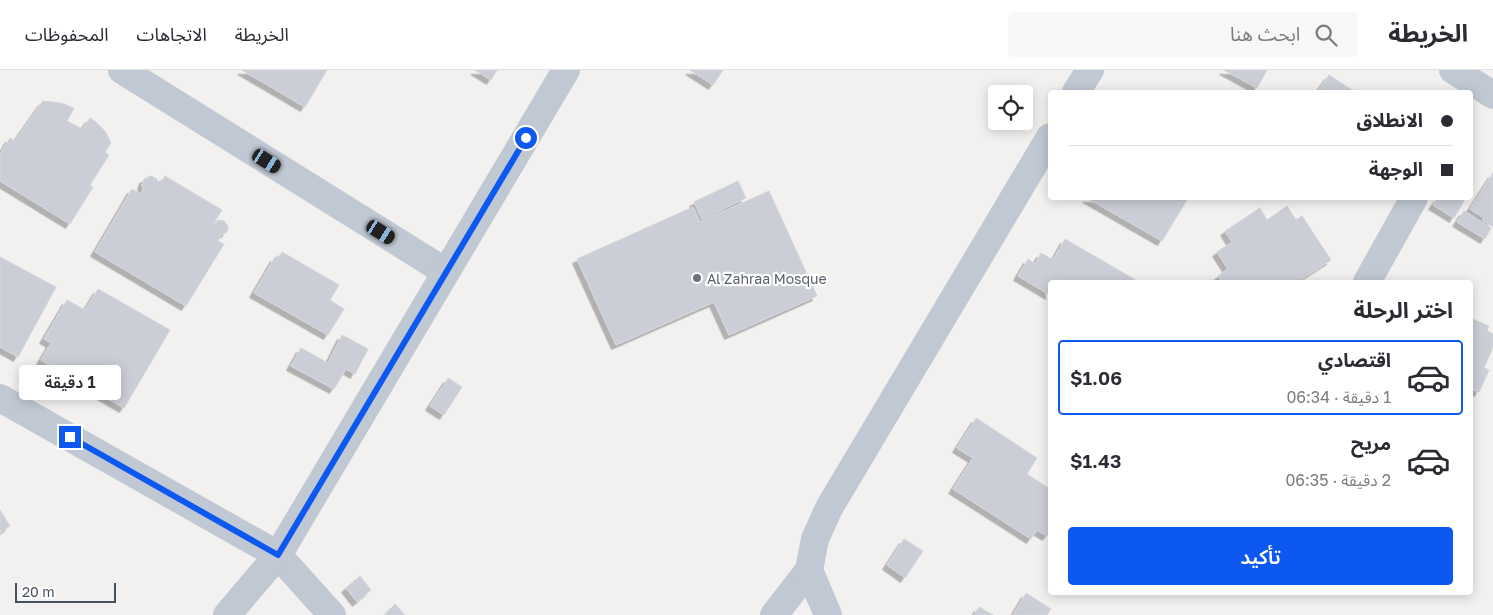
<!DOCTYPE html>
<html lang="ar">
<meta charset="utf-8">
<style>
:root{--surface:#fff;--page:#f7f7f7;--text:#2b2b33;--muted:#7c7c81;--line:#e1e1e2;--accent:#0c58f0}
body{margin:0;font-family:"Golos Text","Noto Sans Arabic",sans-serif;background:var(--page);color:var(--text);direction:rtl;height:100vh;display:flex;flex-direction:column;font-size:19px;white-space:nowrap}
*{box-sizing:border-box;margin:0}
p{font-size:16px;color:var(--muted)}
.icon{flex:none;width:28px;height:28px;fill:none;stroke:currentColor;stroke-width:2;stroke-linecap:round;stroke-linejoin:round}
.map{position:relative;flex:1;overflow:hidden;direction:ltr}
.drawer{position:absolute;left:1048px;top:210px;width:425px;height:315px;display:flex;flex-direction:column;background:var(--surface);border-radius:5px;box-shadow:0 2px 12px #0003;direction:rtl}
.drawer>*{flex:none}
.hud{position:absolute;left:1048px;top:20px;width:425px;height:110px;border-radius:5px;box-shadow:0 2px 12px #0003;direction:rtl;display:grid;align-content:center;height:110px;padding:0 20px;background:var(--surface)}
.tools{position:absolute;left:988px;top:15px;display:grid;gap:10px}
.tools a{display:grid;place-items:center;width:45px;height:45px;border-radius:5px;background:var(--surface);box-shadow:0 2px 12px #0003;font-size:25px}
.scale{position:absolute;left:15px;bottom:12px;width:101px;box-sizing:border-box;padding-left:5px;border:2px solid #46515f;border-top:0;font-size:14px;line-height:18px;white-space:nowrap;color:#46515f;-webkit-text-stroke:4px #fff;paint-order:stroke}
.end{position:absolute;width:22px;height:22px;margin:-11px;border:6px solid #0c58f0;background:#fff;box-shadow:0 0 0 2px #fff}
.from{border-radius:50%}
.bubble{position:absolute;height:35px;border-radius:5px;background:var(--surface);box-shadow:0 2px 12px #0003;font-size:16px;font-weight:600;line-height:35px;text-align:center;direction:rtl}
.car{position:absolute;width:15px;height:30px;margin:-15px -8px;border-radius:6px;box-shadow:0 0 4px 1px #0007;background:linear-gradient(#222 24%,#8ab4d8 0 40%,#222 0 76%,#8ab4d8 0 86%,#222 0)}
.hud b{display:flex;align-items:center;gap:18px;height:48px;font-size:19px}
.hud b+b{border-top:1px solid var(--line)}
.hud i{width:12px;height:12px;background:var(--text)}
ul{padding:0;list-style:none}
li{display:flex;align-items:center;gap:15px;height:75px;margin:0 10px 8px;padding:0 10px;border:2px solid transparent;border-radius:5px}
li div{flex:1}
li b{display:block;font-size:19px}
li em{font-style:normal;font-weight:600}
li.selected{border-color:var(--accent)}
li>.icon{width:45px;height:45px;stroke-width:1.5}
h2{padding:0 20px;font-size:22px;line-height:60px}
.cta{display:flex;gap:10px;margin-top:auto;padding:10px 20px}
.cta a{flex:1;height:58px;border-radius:5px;background:var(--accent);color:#fff;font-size:20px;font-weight:600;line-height:58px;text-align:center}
header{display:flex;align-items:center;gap:30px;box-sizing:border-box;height:70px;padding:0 25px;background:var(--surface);border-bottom:1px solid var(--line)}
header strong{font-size:24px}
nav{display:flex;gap:28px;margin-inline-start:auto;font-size:18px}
.search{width:350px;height:45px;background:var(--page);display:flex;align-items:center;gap:12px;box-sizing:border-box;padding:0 18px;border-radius:5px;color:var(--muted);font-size:19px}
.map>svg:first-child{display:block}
</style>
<header>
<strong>الخريطة</strong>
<div class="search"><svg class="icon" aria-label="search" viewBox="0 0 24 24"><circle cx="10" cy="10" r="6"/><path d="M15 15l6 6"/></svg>ابحث هنا</div>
<nav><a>الخريطة</a><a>الاتجاهات</a><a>المحفوظات</a></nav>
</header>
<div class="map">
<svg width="1493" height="545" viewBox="0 0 1493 545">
<defs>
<filter id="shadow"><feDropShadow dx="-4.5" dy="4.5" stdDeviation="0" flood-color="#0004"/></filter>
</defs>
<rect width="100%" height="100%" fill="#f3f0f0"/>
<g fill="#cbced6" stroke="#d3d5dc" filter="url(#shadow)">
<polygon points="242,0 327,0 305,37"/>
<polygon points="475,0 497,0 491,10"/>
<polygon points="690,0 723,0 713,15"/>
<polygon points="1224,0 1267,0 1257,18"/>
<polygon points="1329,5 1355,22 1317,22"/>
<polygon points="43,31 61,33 74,38 67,51 82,59 90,48 96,52 105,61 111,73 105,82 109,85 90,115 93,117 70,154 0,111 0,84 10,68 15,71"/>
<polygon points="1493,103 1493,157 1482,150 1484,148 1470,139"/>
<polygon points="151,106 157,109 159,115 165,106 222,140 213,154 218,150 224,151 228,156 227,162 221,165 218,171 224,174 186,236 95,182 132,119 141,124 143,119 142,115 144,109"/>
<polygon points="738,111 746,128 702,149 694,132"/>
<polygon points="769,121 817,226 729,265 714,232 616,275 577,189 693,137 700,152"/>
<polygon points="1087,128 1188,128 1162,171"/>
<polygon points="1438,128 1457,128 1464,131 1454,148 1433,135"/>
<polygon points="1287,136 1296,150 1302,146 1331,190 1297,212 1222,212 1218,206 1228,199 1217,182 1232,172 1225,161 1260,138 1267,150"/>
<polygon points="1464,141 1491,158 1485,169 1457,152"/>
<polygon points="1065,169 1139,212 1050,212 1050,225 1018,206 1028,189 1035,194 1041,183 1053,190"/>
<polygon points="282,182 339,215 330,230 344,239 328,265 254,223 275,187 278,188"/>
<polygon points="0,187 56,217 18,287 0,277"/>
<polygon points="98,219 170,260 124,338 41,290 51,273 44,269 67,230 85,240"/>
<polygon points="1470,248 1489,256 1487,261 1493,264 1493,277 1484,298 1489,300 1479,322 1470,318"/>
<polygon points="342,265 368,279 355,304 346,299 334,319 291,296 301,278 328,293"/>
<polygon points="448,308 462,317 444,345 430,336"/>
<polygon points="976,348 1037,388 1027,404 1050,419 1050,429 1049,431 1050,432 1050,439 1048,442 1050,444 1050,462 1047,466 1037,460 1031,469 953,419 973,388 957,378"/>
<polygon points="0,440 10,456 0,463"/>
<polygon points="904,469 923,481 905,508 887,495"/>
<polygon points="360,506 371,520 357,532 346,518"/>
<polygon points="1026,523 1051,539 1047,545 1013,545"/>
<polygon points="395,534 405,545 385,545"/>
<polygon points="979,537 993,545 974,545"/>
</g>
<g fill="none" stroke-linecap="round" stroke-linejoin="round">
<g stroke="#c0c8d3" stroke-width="28">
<polyline points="122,0 446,202"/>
<polyline points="1453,0 1493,25"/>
<polyline points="1076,22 1090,0"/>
<polyline points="1367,212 1414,128"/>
<polyline points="0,328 278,485 332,545"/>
<polyline points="227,545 278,485 566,0"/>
<polyline points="774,545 809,500"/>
<polyline points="828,545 809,500 815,469 829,438 1050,67"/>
</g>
</g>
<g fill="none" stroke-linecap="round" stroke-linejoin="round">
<polyline stroke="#0c58f0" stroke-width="6" points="70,367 278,485 526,68"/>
</g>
<circle fill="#6b7280" stroke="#fff" stroke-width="2" cx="697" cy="208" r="5"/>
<g text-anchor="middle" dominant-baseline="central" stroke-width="4.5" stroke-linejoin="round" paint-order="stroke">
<g font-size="14" fill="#5b616d" stroke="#fff" text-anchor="start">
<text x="707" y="208">Al Zahraa Mosque</text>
</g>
</g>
</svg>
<div class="tools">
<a><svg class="icon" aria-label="locate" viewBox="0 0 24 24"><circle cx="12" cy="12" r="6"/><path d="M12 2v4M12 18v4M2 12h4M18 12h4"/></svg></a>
</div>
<div class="scale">20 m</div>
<i class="end from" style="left:526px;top:68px"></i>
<i class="end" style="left:70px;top:367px"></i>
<div class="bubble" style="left:19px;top:295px;width:102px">1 دقيقة</div>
<i class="car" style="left:267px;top:91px;rotate:122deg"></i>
<i class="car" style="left:381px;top:162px;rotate:122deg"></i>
<div class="hud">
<b><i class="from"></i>الانطلاق</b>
<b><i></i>الوجهة</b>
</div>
<section class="drawer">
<h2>اختر الرحلة</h2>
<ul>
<li class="selected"><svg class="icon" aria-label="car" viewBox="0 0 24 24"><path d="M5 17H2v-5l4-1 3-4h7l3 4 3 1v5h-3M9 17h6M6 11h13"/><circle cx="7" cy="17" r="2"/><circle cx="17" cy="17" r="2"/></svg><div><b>اقتصادي</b><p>1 دقيقة · 06:34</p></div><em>$1.06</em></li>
<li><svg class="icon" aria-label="car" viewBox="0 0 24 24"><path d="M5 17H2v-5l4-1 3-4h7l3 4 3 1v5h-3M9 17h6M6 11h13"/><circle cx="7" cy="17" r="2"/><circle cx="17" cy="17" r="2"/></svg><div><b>مريح</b><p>2 دقيقة · 06:35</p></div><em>$1.43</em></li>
</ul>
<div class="cta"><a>تأكيد</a></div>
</section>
</div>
